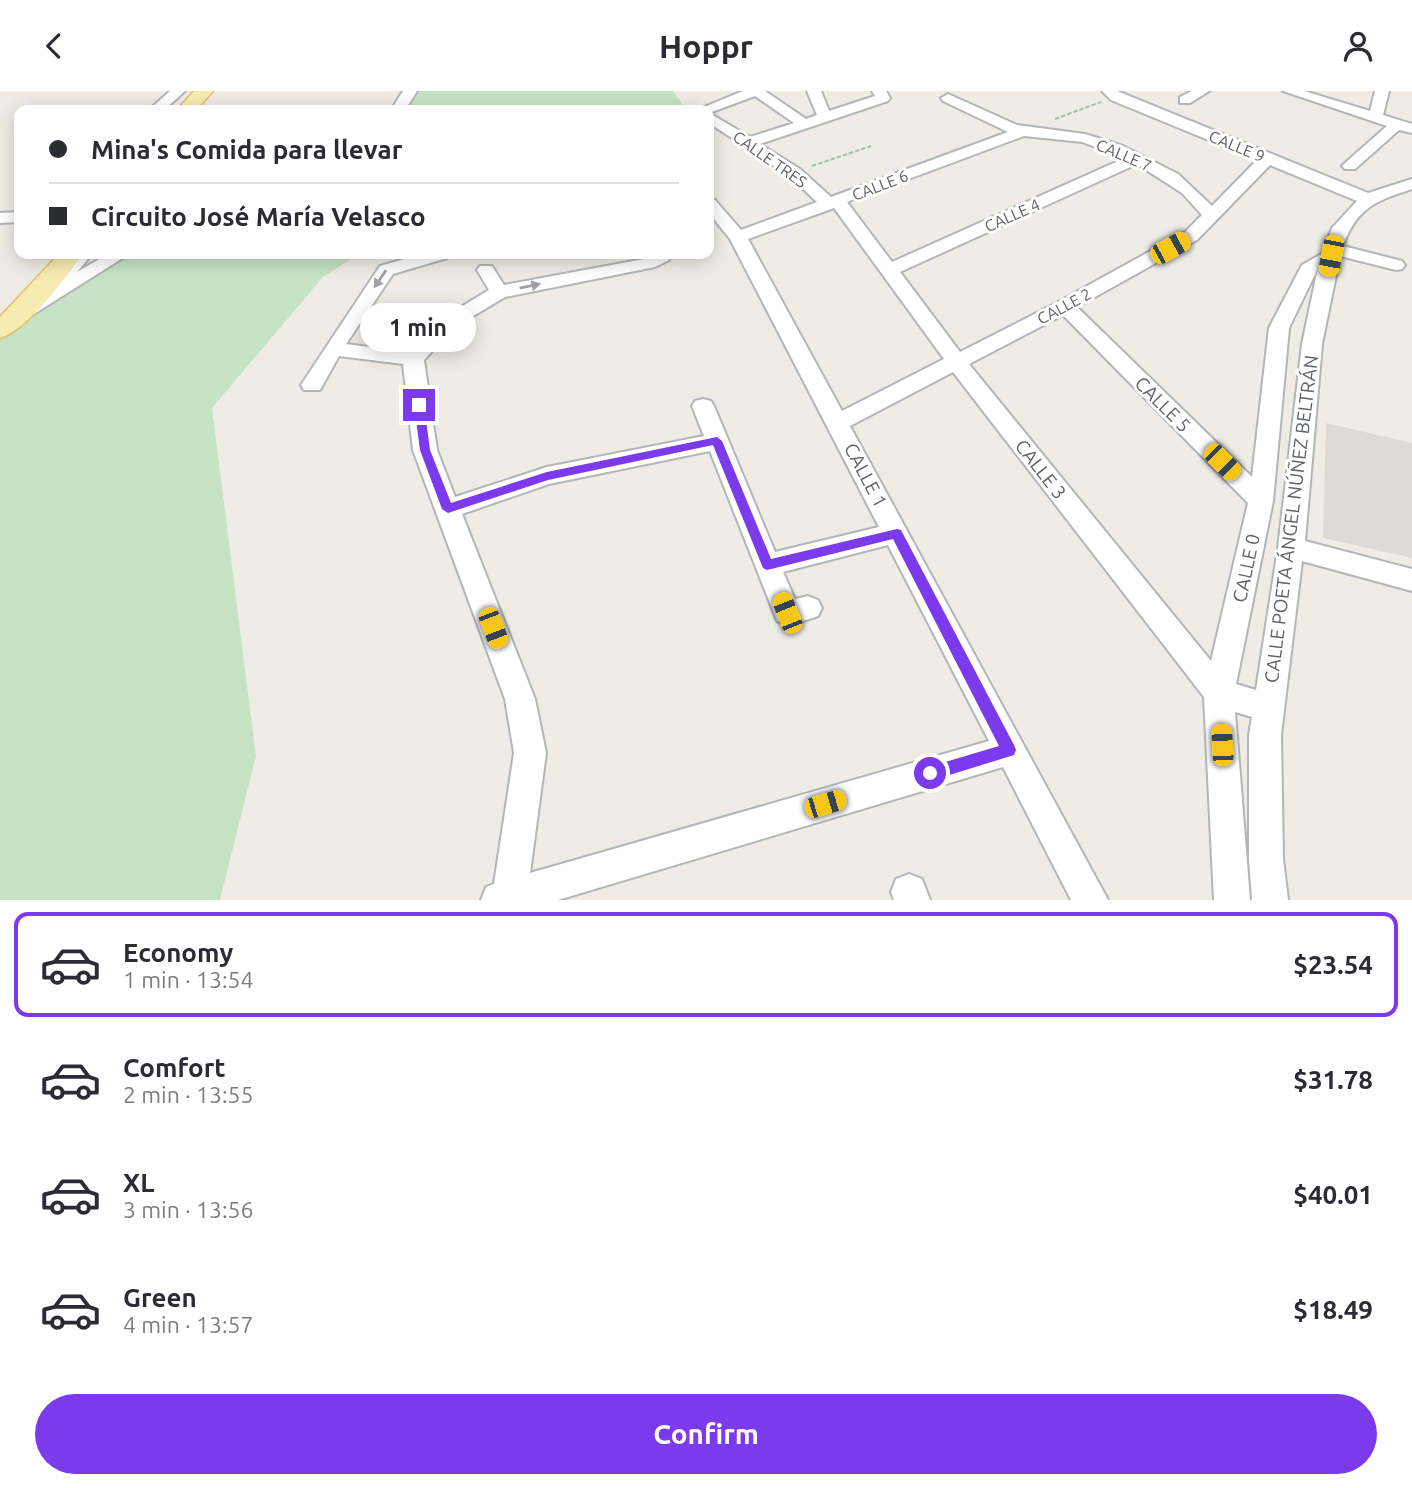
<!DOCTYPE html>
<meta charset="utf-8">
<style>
:root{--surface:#fff;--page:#f2f2f3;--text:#2b2b33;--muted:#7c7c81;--line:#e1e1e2;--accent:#7c3aed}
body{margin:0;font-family:Ubuntu,sans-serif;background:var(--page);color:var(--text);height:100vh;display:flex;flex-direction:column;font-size:26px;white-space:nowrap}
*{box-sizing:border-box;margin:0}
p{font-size:23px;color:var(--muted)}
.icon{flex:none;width:38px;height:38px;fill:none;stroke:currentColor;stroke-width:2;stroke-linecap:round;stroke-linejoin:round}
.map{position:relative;height:809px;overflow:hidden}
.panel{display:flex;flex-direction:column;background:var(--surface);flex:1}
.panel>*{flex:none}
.banner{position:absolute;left:14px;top:14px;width:700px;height:154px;border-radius:14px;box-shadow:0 4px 18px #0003;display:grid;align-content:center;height:154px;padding:0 35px;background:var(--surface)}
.end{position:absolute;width:32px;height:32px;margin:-16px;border:9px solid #7c3aed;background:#fff;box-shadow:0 0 0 4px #fff}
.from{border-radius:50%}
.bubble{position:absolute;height:49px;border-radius:24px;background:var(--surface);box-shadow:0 4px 18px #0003;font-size:23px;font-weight:600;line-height:49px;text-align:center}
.car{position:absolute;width:21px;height:42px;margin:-21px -10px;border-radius:9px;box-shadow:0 0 5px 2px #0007;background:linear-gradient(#f5c518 24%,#345 0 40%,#f5c518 0 76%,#345 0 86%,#f5c518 0)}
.banner b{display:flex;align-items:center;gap:24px;height:66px;font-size:26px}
.banner b+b{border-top:2px solid var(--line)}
.banner i{width:18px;height:18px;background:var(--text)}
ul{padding:12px 0 0;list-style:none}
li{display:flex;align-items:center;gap:21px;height:105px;margin:0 14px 10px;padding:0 21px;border:4px solid transparent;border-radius:14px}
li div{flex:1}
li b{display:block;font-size:26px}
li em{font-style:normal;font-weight:600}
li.active{border-color:var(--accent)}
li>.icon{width:63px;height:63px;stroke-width:1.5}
.button{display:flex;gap:14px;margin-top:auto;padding:14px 35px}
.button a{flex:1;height:80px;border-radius:42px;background:var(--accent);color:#fff;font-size:28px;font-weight:600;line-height:80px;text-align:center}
header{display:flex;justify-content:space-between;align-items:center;height:91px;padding:0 35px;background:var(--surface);font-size:32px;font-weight:600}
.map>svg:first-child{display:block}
</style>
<header><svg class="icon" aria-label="back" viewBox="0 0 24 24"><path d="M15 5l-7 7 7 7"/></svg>Hoppr<svg class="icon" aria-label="person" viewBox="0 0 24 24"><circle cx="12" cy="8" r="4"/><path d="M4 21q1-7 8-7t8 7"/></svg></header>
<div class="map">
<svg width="1412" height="809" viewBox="0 0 1412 809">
<rect width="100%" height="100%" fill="#efece6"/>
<polygon fill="#dedbd4" points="1326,332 1412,352 1412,467 1323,447"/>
<g fill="#c6e4c5">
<polygon points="417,0 673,0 683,14 661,19 406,19"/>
<polygon points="133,163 359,163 323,186 212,317 256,665 220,809 0,809 0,247 15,234"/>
</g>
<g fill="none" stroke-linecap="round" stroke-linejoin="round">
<defs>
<g id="minor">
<polygon points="170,0 185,0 164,19 149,19"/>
<polygon points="403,0 417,0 405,19 391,19"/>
<path d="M743,0H765L806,28L817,24L807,0H821L829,20L875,5L872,0H886L890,7L888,10L760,53L800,78L831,106L1008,41L943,10L941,7L948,3L1017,34L1085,43L1123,55L1178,83L1212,115L1257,69L1111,9L1102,0H1117L1368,102L1412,88V98C1376,110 1357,116 1343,155L1402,170L1405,174L1402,178L1396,179L1340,165L1322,253L1305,450L1412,478V500L1302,470L1281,644L1283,768L1288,809H1252L1249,768V644L1252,626L1235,621L1250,809H1214L1204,606L953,281L850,335L1108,809H1071L1003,676L558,809H481L486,796L494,793L514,662L505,608L413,359L403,273L339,265L320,299H304L301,294L380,175L422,163H450L447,167L393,183L346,253L408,261L441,228L489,199L477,179L480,175H492L504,194L644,168L654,163H673L669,169L655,176L505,206L455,236L424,269L437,359L455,406L547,376L704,345L692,315L695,310L703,308L711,310L714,315L775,461L879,436L730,148L709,122V107L715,109L741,139L817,111L788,84L709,32V19H697ZM755,5L794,32L750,46L709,22ZM1024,45L1082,51L1125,67L892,171L847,111ZM1137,73L1182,102L1202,124L1185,141L1058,211L960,261L900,181ZM1270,74L1357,110L1332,137L1323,162L1302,174L1269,237L1252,386L1077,216L1197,149ZM834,117L944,268L842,320L748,148ZM1318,177L1302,253L1278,457L1256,599L1236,593L1273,410L1289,237ZM1063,224L1248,412L1211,570L969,273ZM710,360L777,530C791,535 804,530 818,525L822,517L818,509L808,505L795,508L783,481L888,454L989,650L530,782L546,662L535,608L462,423L549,393Z"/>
<polygon points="1192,0 1209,0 1190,12 1180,12 1180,6"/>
<polygon points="1283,0 1304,0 1370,20 1375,0 1389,0 1383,24 1412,33 1412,42 1399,39 1355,78 1345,78 1342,75 1345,72 1387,35"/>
<polygon points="19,121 19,131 0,132 0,122"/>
<polygon points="74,163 92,163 77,181 108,163 129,163 26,228 12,228 9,224 12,220 52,196 49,192"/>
<polygon points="909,783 922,788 930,809 894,809 891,801 896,788"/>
</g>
<g id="major">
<polygon points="194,0 213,0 196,19 177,19"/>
<path d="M59,163H82C67,186 26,240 0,247V226Z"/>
</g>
</defs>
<use href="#minor" stroke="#b3b6b9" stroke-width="4"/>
<use href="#major" stroke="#e5bf68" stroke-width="3"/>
<g stroke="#9ec4a8" stroke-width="2" stroke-dasharray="4.5 2" stroke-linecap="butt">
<polyline points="1055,28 1101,11"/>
<polyline points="812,75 871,55"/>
</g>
<use href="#minor" fill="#fff" fill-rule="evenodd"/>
<use href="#major" fill="#f8ebb2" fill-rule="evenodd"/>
</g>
<defs><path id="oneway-solid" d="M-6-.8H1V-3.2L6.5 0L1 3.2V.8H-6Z" transform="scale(1.75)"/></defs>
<g fill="#9ea0a3">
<use href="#oneway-solid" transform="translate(380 188) rotate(125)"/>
<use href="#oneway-solid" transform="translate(530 195) rotate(-11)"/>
</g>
<polygon fill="#7c3aed" points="419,310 424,314 430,359 451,412 547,381 717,346 722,350 771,468 897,438 901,439 1014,654 1016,659 1014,664 930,690 925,688 922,682 925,677 999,655 893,448 767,479 763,477 713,354 548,389 448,422 442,418 420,359 414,314"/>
<g text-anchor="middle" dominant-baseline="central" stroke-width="6" stroke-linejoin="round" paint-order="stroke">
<g font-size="16" fill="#5e6165" stroke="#fff">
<text transform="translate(1237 55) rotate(22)">CALLE 9</text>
<text transform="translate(1124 64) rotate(23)">CALLE 7</text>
<text transform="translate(770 68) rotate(35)">CALLE TRES</text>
<text transform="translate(880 94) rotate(-21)">CALLE 6</text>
<text transform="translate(1012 124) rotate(-24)">CALLE 4</text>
<text transform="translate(1064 215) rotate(-28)">CALLE 2</text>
</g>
<g font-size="19" fill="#5e6165" stroke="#fff">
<text transform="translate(1163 313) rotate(45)">CALLE 5</text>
<text transform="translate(1041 378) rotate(52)">CALLE 3</text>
<text transform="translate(866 384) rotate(62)">CALLE 1</text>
<text transform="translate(1291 428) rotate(-83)">CALLE POETA ÁNGEL NÚÑEZ BELTRÁN</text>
<text transform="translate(1246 477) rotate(-78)">CALLE 0</text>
</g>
</g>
</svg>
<i class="end from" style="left:930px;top:682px"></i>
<i class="end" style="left:419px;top:314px"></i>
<div class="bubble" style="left:360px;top:212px;width:116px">1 min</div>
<i class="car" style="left:1170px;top:157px;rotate:61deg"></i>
<i class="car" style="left:1331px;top:165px;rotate:191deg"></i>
<i class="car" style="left:1222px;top:371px;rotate:135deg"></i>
<i class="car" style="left:787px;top:522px;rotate:338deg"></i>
<i class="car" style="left:493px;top:537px;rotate:159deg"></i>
<i class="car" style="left:1222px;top:654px;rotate:357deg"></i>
<i class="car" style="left:825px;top:713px;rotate:73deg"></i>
<div class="banner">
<b><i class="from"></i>Mina's Comida para llevar</b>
<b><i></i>Circuito José María Velasco</b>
</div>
</div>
<section class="panel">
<ul>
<li class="active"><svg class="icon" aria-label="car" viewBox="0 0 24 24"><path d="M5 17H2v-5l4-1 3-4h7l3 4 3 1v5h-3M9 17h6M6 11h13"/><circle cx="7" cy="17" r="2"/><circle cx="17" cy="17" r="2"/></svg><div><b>Economy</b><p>1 min · 13:54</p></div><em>$23.54</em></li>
<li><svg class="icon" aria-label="car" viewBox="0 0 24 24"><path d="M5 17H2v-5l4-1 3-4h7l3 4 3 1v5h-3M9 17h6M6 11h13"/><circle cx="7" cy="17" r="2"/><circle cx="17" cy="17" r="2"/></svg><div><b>Comfort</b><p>2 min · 13:55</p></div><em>$31.78</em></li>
<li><svg class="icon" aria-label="car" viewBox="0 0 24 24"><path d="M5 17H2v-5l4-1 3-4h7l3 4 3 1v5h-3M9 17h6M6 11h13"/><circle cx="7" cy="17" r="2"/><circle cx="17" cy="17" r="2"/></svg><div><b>XL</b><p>3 min · 13:56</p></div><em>$40.01</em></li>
<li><svg class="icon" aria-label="car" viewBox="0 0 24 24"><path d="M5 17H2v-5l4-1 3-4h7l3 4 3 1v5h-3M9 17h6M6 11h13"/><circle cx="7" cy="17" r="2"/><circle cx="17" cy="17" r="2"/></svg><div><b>Green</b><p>4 min · 13:57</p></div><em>$18.49</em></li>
</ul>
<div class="button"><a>Confirm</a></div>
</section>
